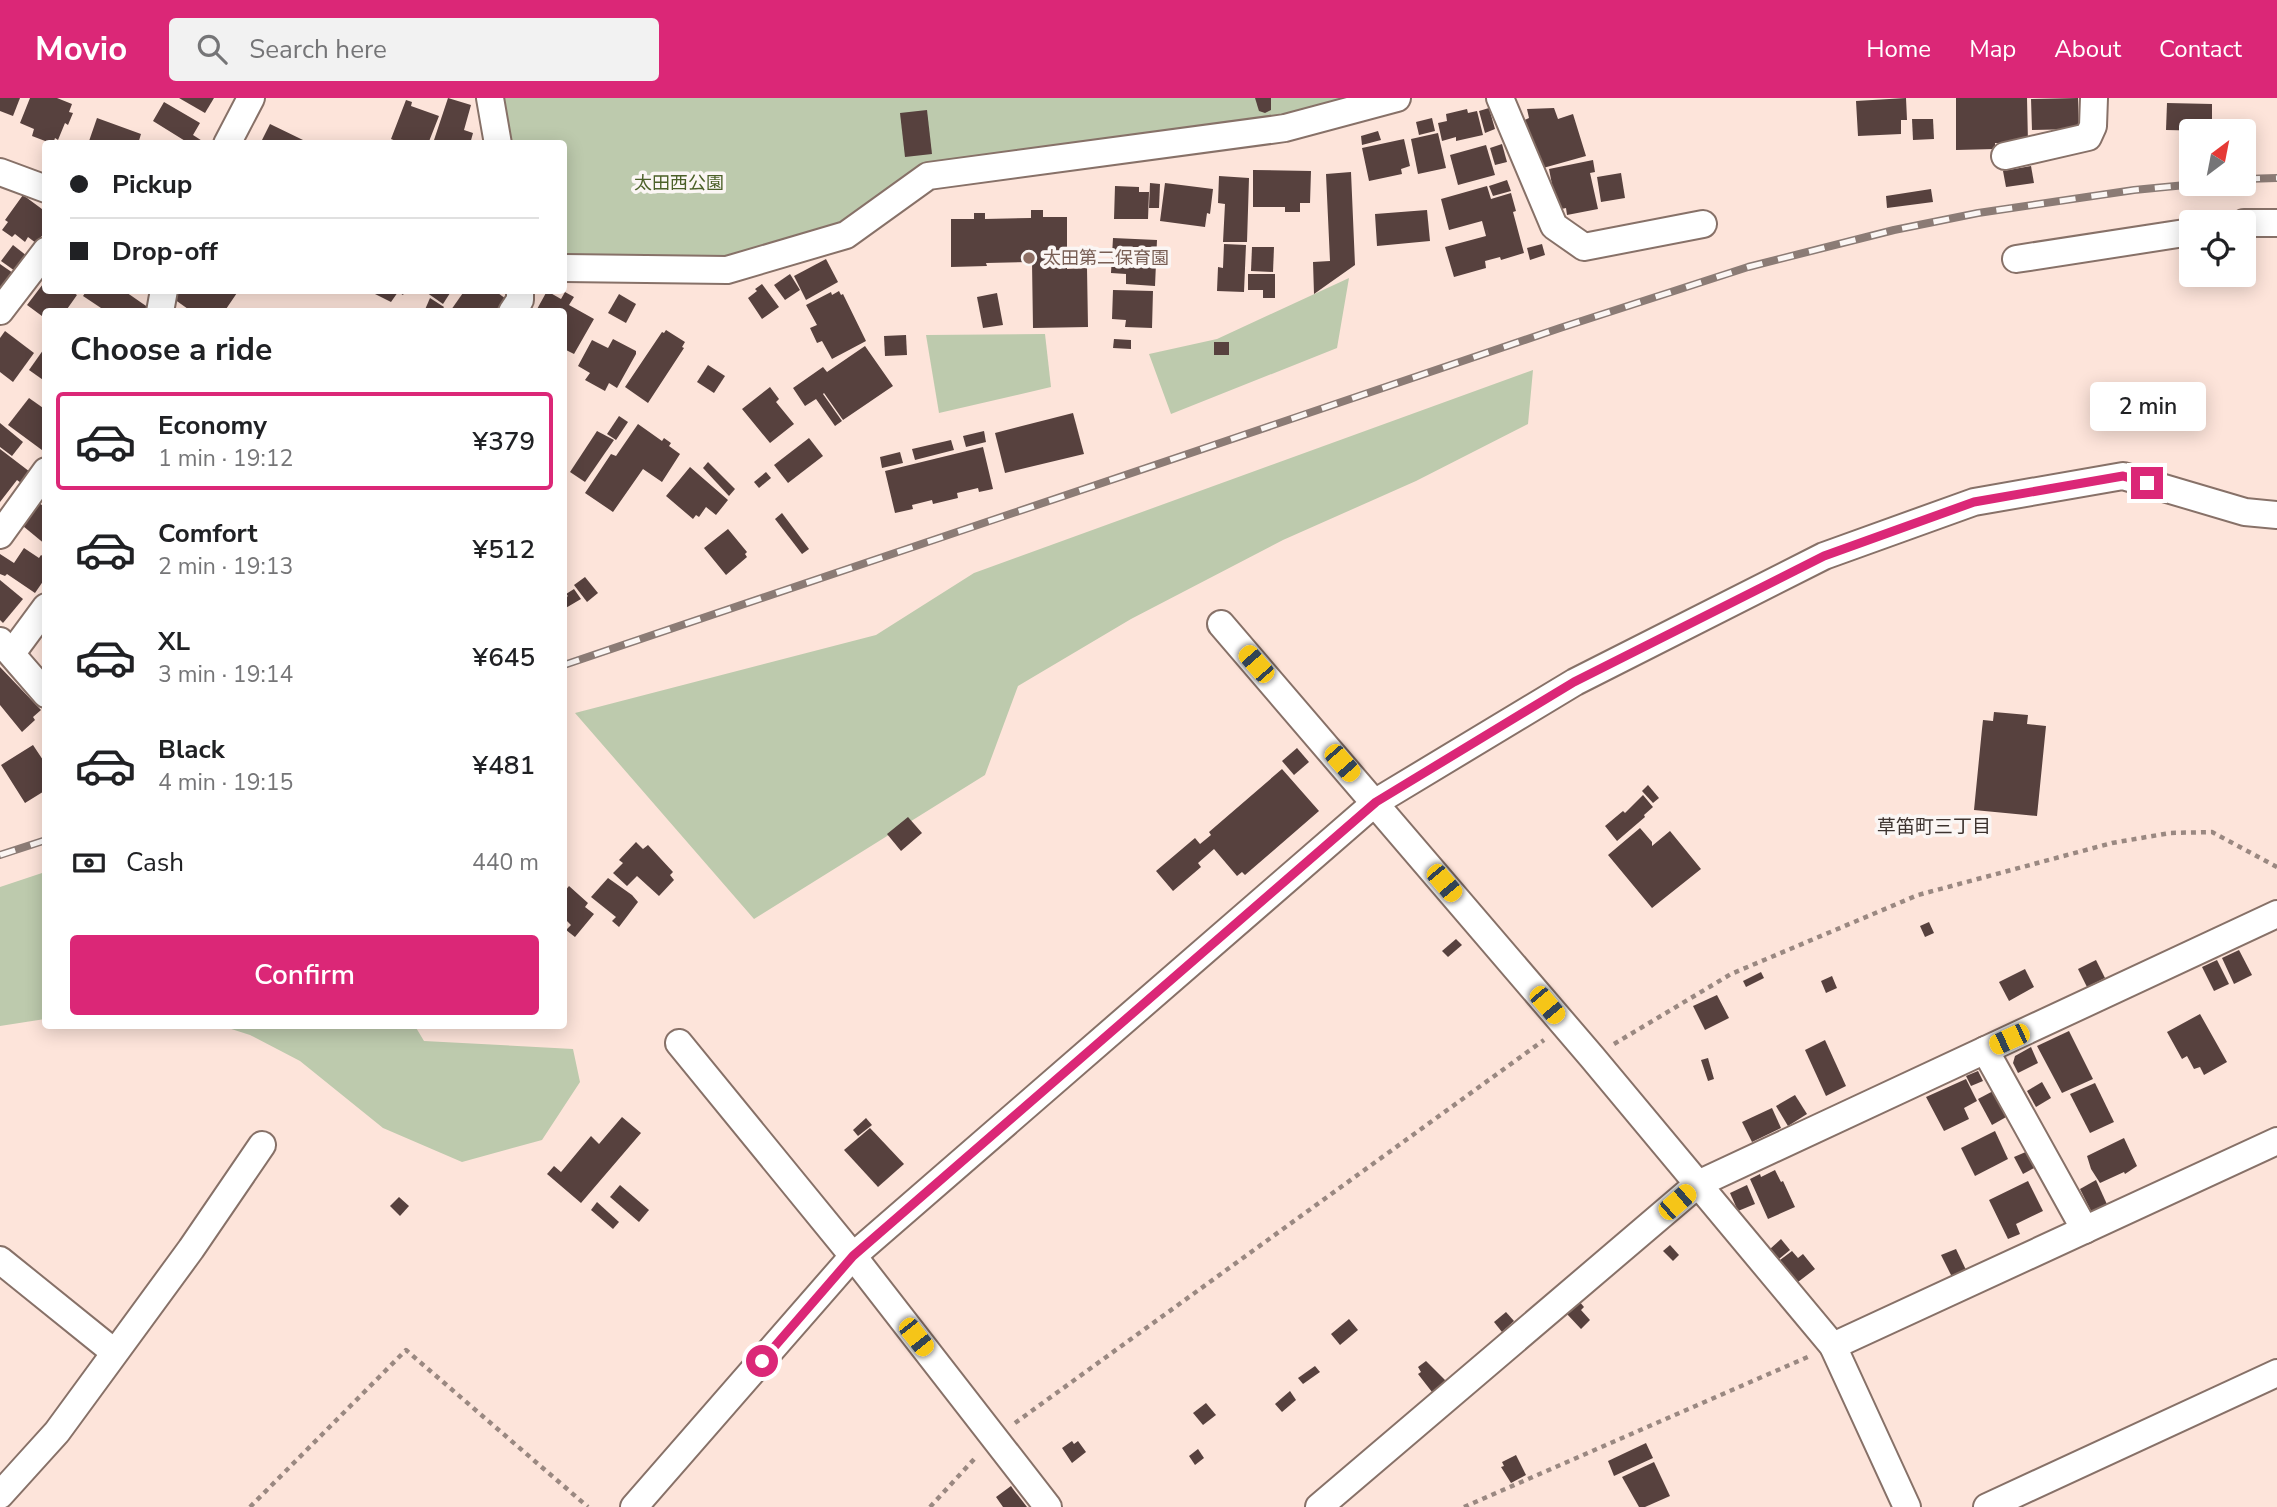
<!DOCTYPE html>
<meta charset="utf-8">
<style>
:root{--surface:#fff;--page:#f2f2f2;--text:#202124;--muted:#757577;--line:#e0e0e0;--accent:#db2777}
body{margin:0;font-family:"Nunito Sans","Noto Sans JP",sans-serif;background:var(--page);color:var(--text);height:100vh;display:flex;flex-direction:column;font-size:26px;white-space:nowrap}
*{box-sizing:border-box;margin:0}
p{font-size:23px;color:var(--muted)}
.icon{flex:none;width:38px;height:38px;fill:none;stroke:currentColor;stroke-width:2;stroke-linecap:round;stroke-linejoin:round}
.map{position:relative;flex:1;overflow:hidden}
.details{position:absolute;left:42px;top:210px;width:525px;height:721px;display:flex;flex-direction:column;background:var(--surface);border-radius:7px;box-shadow:0 4px 18px #0003}
.details>*{flex:none}
.hud{position:absolute;left:42px;top:42px;width:525px;height:154px;border-radius:7px;box-shadow:0 4px 18px #0003;display:grid;align-content:center;height:154px;padding:0 28px;background:var(--surface)}
.needle{width:46px;rotate:32deg}
.fabs{position:absolute;left:2179px;top:21px;display:grid;gap:14px}
.fabs a{display:grid;place-items:center;width:77px;height:77px;border-radius:7px;background:var(--surface);box-shadow:0 4px 18px #0003;font-size:35px}
.end{position:absolute;width:32px;height:32px;margin:-16px;border:9px solid #db2777;background:#fff;box-shadow:0 0 0 4px #fff}
.from{border-radius:50%}
.bubble{position:absolute;height:49px;border-radius:7px;background:var(--surface);box-shadow:0 4px 18px #0003;font-size:23px;font-weight:600;line-height:49px;text-align:center}
.car{position:absolute;width:21px;height:42px;margin:-21px -10px;border-radius:9px;box-shadow:0 0 5px 2px #0007;background:linear-gradient(#f5c518 24%,#345 0 40%,#f5c518 0 76%,#345 0 86%,#f5c518 0)}
.hud b{display:flex;align-items:center;gap:24px;height:66px;font-size:26px}
.hud b+b{border-top:2px solid var(--line)}
.hud i{width:18px;height:18px;background:var(--text)}
ul{padding:0;list-style:none}
li{display:flex;align-items:center;gap:21px;height:98px;margin:0 14px 10px;padding:0 14px;border:4px solid transparent;border-radius:7px}
li div{flex:1}
li b{display:block;font-size:26px}
li em{font-style:normal;font-weight:600}
li.on{border-color:var(--accent)}
li>.icon{width:63px;height:63px;stroke-width:1.5}
h2{padding:0 28px;font-size:32px;line-height:84px}
.pay{display:flex;align-items:center;gap:18px;height:77px;padding:0 28px;font-size:26px}
.pay p{margin-inline-start:auto}
.button{display:flex;gap:14px;margin-top:auto;padding:14px 28px}
.button a{flex:1;height:80px;border-radius:7px;background:var(--accent);color:#fff;font-size:28px;font-weight:600;line-height:80px;text-align:center}
header{display:flex;align-items:center;gap:42px;box-sizing:border-box;height:98px;padding:0 35px;background:var(--accent);color:#fff}
header strong{font-size:33px}
nav{display:flex;gap:38px;margin-inline-start:auto;font-size:24px}
.search{width:490px;height:63px;background:var(--page);display:flex;align-items:center;gap:18px;box-sizing:border-box;padding:0 24px;border-radius:7px;color:var(--muted);font-size:26px}
.map>svg:first-child{display:block}
</style>
<header>
<strong>Movio</strong>
<div class="search"><svg class="icon" aria-label="search" viewBox="0 0 24 24"><circle cx="10" cy="10" r="6"/><path d="M15 15l6 6"/></svg>Search here</div>
<nav><a>Home</a><a>Map</a><a>About</a><a>Contact</a></nav>
</header>
<div class="map">
<svg width="2277" height="1409" viewBox="0 0 2277 1409">
<rect width="100%" height="100%" fill="#fde4da"/>
<g fill="#bdcaad">
<polygon points="490,0 1397,0 929,78 846,137 727,172 564,170 564,46 498,45"/>
<polygon points="1349,180 1337,250 1171,316 1149,256 1217,241"/>
<polygon points="1045,236 1051,289 939,315 926,237"/>
<polygon points="1533,272 1528,326 1416,383 1283,442 1131,521 1018,588 985,677 754,821 575,615 876,537 974,475"/>
<polygon points="45,774 45,921 0,928 0,789"/>
<polygon points="222,928 415,928 424,943 573,951 580,984 542,1042 462,1064 383,1030 300,963 250,937"/>
</g>
<g fill="#57413e">
<polygon points="0,0 20,0 13,18 0,13"/>
<polygon points="30,0 57,0 72,6 69,14 73,15 68,27 65,25 58,42 55,40 53,46 32,38 34,31 20,25"/>
<polygon points="179,0 214,0 205,15"/>
<polygon points="448,0 471,7 464,32 473,35 470,46 433,45"/>
<polygon points="1255,0 1271,0 1271,12 1265,15 1259,13"/>
<polygon points="1906,0 1907,22 1901,22 1901,36 1858,38 1856,3"/>
<polygon points="1956,0 2027,0 2028,45 1995,45 1995,51 1956,52"/>
<polygon points="2078,0 2079,31 2032,32 2031,1"/>
<polygon points="406,2 412,4 411,8 439,18 428,46 403,46 391,41"/>
<polygon points="164,4 200,25 193,37 207,46 190,46 153,23"/>
<polygon points="2167,5 2212,6 2212,33 2166,32"/>
<polygon points="1489,10 1495,31 1485,35 1479,13"/>
<polygon points="1554,10 1558,21 1573,16 1586,58 1536,72 1522,23 1529,20 1527,11"/>
<polygon points="1467,11 1468,15 1477,13 1483,37 1456,43 1456,39 1442,43 1438,25 1447,23 1446,16"/>
<polygon points="927,12 932,56 905,59 900,15"/>
<polygon points="97,20 141,36 138,46 88,46"/>
<polygon points="1432,20 1435,33 1419,37 1416,24"/>
<polygon points="1912,21 1933,21 1934,41 1913,42"/>
<polygon points="270,26 303,42 301,46 260,46"/>
<polygon points="1378,33 1381,42 1362,47 1361,38"/>
<polygon points="1438,35 1446,70 1418,76 1411,41"/>
<polygon points="1404,41 1410,68 1401,71 1402,76 1369,83 1362,50"/>
<polygon points="1502,46 1507,64 1495,67 1490,50"/>
<polygon points="1486,47 1495,77 1458,87 1450,57"/>
<polygon points="1593,62 1595,74 1590,75 1598,111 1567,117 1566,110 1557,112 1549,71"/>
<polygon points="2031,68 2034,85 2006,89 2003,73"/>
<polygon points="1253,72 1311,73 1310,105 1300,105 1300,114 1285,114 1285,109 1253,109"/>
<polygon points="1351,74 1355,167 1314,196 1313,164 1330,163 1326,76"/>
<polygon points="1621,75 1625,100 1601,104 1597,79"/>
<polygon points="1219,78 1249,80 1247,144 1223,144 1225,106 1218,105"/>
<polygon points="1507,82 1511,93 1493,98 1489,88"/>
<polygon points="1150,85 1160,86 1159,110 1149,110"/>
<polygon points="1165,85 1213,91 1210,116 1207,115 1205,129 1160,123"/>
<polygon points="1115,88 1139,89 1139,94 1149,94 1148,121 1114,121"/>
<polygon points="1487,88 1491,101 1511,95 1516,113 1513,114 1524,155 1501,162 1500,159 1485,163 1486,170 1454,179 1445,149 1486,138 1482,123 1449,132 1441,101"/>
<polygon points="1931,91 1933,104 1887,110 1886,98"/>
<polygon points="23,97 46,114 46,133 36,145 28,139 25,144 15,136 12,139 2,132 8,124 5,122"/>
<polygon points="1031,112 1043,112 1043,119 1067,119 1067,171 1087,170 1088,229 1033,230 1032,164 986,165 987,168 951,169 951,121 974,121 974,115 985,115 985,121 1031,120"/>
<polygon points="1427,112 1430,143 1377,148 1375,116"/>
<polygon points="1113,140 1157,142 1155,188 1126,186 1126,176 1111,175"/>
<polygon points="1224,146 1246,147 1244,194 1217,193 1218,169 1223,170"/>
<polygon points="1542,146 1545,157 1530,162 1527,150"/>
<polygon points="13,147 27,158 15,173 1,163"/>
<polygon points="1252,149 1274,149 1273,174 1251,173"/>
<polygon points="826,161 838,184 806,202 794,178"/>
<polygon points="0,166 13,175 0,192"/>
<polygon points="790,176 800,192 785,202 774,187"/>
<polygon points="1248,176 1275,176 1275,200 1263,200 1263,192 1248,192"/>
<polygon points="46,182 46,192 70,192 77,197 65,214 46,214 46,221 27,207"/>
<polygon points="762,186 779,209 762,221 748,200 757,193 755,191"/>
<polygon points="87,192 123,192 149,210 146,214 107,214 83,198"/>
<polygon points="180,192 239,192 224,214 187,214 188,211 174,201"/>
<polygon points="367,192 406,192 403,197 398,194 391,204"/>
<polygon points="423,192 452,192 443,206"/>
<polygon points="465,192 494,192 506,201 496,214 453,214 451,212"/>
<polygon points="1113,192 1153,193 1152,230 1125,229 1126,222 1112,221"/>
<polygon points="547,193 561,201 565,194 574,199 569,207 594,221 574,256 564,251 564,214 525,214 528,208 536,213"/>
<polygon points="839,193 841,197 843,196 866,243 832,261 822,243 817,245 810,230 817,227 806,207 831,194 832,197"/>
<polygon points="997,195 1003,227 983,230 977,199"/>
<polygon points="619,196 636,206 626,225 608,215"/>
<polygon points="430,200 444,209 441,214 424,214"/>
<polygon points="666,232 685,244 682,249 684,250 648,305 625,289 662,234 664,235"/>
<polygon points="5,233 34,255 13,284 0,274 0,240"/>
<polygon points="906,237 907,257 885,258 884,238"/>
<polygon points="613,241 636,253 636,256 617,290 609,285 605,293 585,282 590,275 578,268 592,242 608,250"/>
<polygon points="1114,241 1131,242 1131,251 1113,250"/>
<rect x="1214" y="244" width="15" height="13"/>
<polygon points="46,248 46,284 29,272"/>
<polygon points="865,248 893,288 843,322 824,295 823,296 842,323 835,328 816,301 805,308 793,290 823,269 827,274"/>
<polygon points="708,267 725,278 714,295 697,284"/>
<polygon points="770,289 779,301 776,304 794,326 770,345 742,311"/>
<polygon points="29,300 46,312 46,355 8,327"/>
<polygon points="1073,315 1084,356 1005,375 995,335"/>
<polygon points="619,318 628,324 616,342 607,336"/>
<polygon points="0,325 23,344 12,358 0,349"/>
<polygon points="638,326 662,343 664,340 671,345 669,348 680,356 662,384 643,371 613,414 585,395 611,356 616,358"/>
<polygon points="597,333 614,342 585,384 570,374"/>
<polygon points="984,333 986,344 966,349 963,338"/>
<polygon points="809,340 823,358 788,385 774,367"/>
<polygon points="951,342 954,352 915,362 912,351"/>
<polygon points="983,349 993,391 979,394 978,390 957,395 958,400 933,406 932,402 912,407 913,411 895,415 885,373"/>
<polygon points="0,351 34,377 25,388 17,382 0,404"/>
<polygon points="900,354 903,365 882,370 880,359"/>
<polygon points="708,364 735,391 729,398 703,370"/>
<polygon points="690,369 728,402 716,417 706,409 699,419 696,417 693,421 666,398"/>
<polygon points="766,374 771,380 759,390 754,384"/>
<polygon points="39,405 46,410 46,447 23,428"/>
<polygon points="782,415 809,451 802,456 775,421"/>
<polygon points="728,431 747,454 745,456 747,459 726,477 704,450"/>
<polygon points="24,450 39,460 41,457 46,460 46,479 35,495 7,476 5,478 0,476 0,456 14,465"/>
<polygon points="585,479 598,495 587,504 574,487"/>
<polygon points="0,482 23,501 3,525 0,522"/>
<polygon points="574,491 581,501 564,511 564,501 568,498 566,496"/>
<polygon points="0,569 41,612 33,619 35,622 22,634 0,607"/>
<polygon points="1994,614 2028,617 2027,626 2046,628 2037,718 1974,712 1982,631 1983,622 1993,623"/>
<polygon points="33,647 43,662 46,660 46,692 25,705 1,667"/>
<polygon points="1297,650 1309,664 1294,677 1282,663"/>
<polygon points="1282,671 1319,713 1245,777 1242,774 1237,778 1214,751 1198,765 1201,769 1173,793 1156,773 1195,740 1200,746 1211,737 1209,734"/>
<polygon points="1648,687 1659,700 1653,705 1642,693"/>
<polygon points="1643,697 1653,709 1644,717 1645,719 1617,743 1605,728 1623,713 1625,715"/>
<polygon points="908,719 922,735 901,753 887,736"/>
<polygon points="1640,730 1652,744 1652,748 1670,733 1701,771 1652,810 1608,757"/>
<polygon points="636,744 643,751 648,747 673,774 670,777 674,782 659,798 637,778 627,788 613,775 623,765 619,762"/>
<polygon points="608,780 632,797 638,804 619,829 612,823 616,819 591,799"/>
<polygon points="569,788 588,805 585,809 594,816 575,839 566,832 571,827 564,820 564,794"/>
<polygon points="1929,824 1934,835 1925,839 1920,828"/>
<polygon points="1456,841 1462,847 1448,859 1442,853"/>
<polygon points="2239,852 2252,877 2234,886 2222,860"/>
<polygon points="2096,862 2105,880 2087,889 2078,871"/>
<polygon points="2217,862 2229,886 2214,893 2202,869"/>
<polygon points="2025,871 2034,889 2009,903 1999,884"/>
<polygon points="1761,874 1764,880 1746,889 1743,883"/>
<polygon points="1832,878 1837,890 1826,895 1821,883"/>
<polygon points="1717,897 1729,920 1705,932 1693,908"/>
<polygon points="2200,916 2227,964 2204,977 2200,969 2194,971 2187,958 2182,961 2167,934"/>
<polygon points="2069,933 2093,981 2062,995 2037,948"/>
<polygon points="1825,942 1846,988 1826,998 1805,952"/>
<polygon points="2031,949 2038,965 2018,975 2013,965 2015,958"/>
<polygon points="1708,960 1714,981 1708,983 1701,962"/>
<polygon points="1978,973 1983,983 1971,988 1966,978"/>
<polygon points="1966,981 1977,1003 1964,1010 1969,1021 1944,1033 1926,999"/>
<polygon points="2042,984 2051,1000 2036,1009 2027,993"/>
<polygon points="2095,985 2114,1024 2090,1035 2070,996"/>
<polygon points="1995,992 2008,1018 1992,1027 1978,1001"/>
<polygon points="1795,997 1807,1016 1788,1028 1776,1008"/>
<polygon points="1772,1010 1781,1030 1752,1044 1742,1024"/>
<polygon points="622,1019 641,1035 581,1105 547,1076 554,1068 561,1074 591,1038 599,1046"/>
<polygon points="866,1020 872,1027 858,1038 853,1032"/>
<polygon points="870,1030 904,1066 878,1089 844,1052"/>
<polygon points="1995,1033 2008,1061 1975,1078 1961,1050"/>
<polygon points="2124,1040 2137,1068 2125,1076 2124,1074 2100,1085 2091,1071 2087,1058"/>
<polygon points="2028,1053 2036,1069 2023,1076 2014,1059"/>
<polygon points="1775,1072 1781,1084 1783,1083 1795,1109 1768,1121 1750,1081 1760,1076 1761,1079"/>
<polygon points="2096,1082 2110,1113 2092,1115 2080,1091"/>
<polygon points="2028,1083 2043,1113 2016,1126 2020,1136 2008,1141 1989,1102"/>
<polygon points="620,1087 649,1112 639,1124 610,1099"/>
<polygon points="1747,1087 1755,1106 1738,1113 1730,1095"/>
<polygon points="399,1099 409,1108 400,1118 390,1108"/>
<polygon points="597,1104 619,1124 613,1131 591,1112"/>
<polygon points="1781,1141 1790,1152 1779,1161 1770,1151"/>
<polygon points="1670,1147 1679,1157 1673,1163 1663,1153"/>
<polygon points="1956,1151 1968,1176 1954,1183 1941,1157"/>
<polygon points="1792,1153 1798,1160 1803,1156 1815,1171 1798,1184 1780,1162"/>
<polygon points="1579,1203 1584,1209 1581,1212 1590,1222 1581,1231 1566,1215"/>
<polygon points="1506,1214 1514,1223 1502,1234 1494,1224"/>
<polygon points="1349,1221 1358,1232 1340,1247 1331,1236"/>
<polygon points="1426,1263 1446,1283 1432,1294 1418,1276 1421,1274 1418,1269"/>
<polygon points="1315,1268 1320,1274 1303,1286 1298,1280"/>
<polygon points="1290,1293 1296,1302 1282,1314 1275,1306"/>
<polygon points="1206,1305 1216,1317 1203,1327 1193,1315"/>
<polygon points="1072,1343 1074,1346 1078,1343 1086,1354 1072,1365 1062,1350"/>
<polygon points="1646,1345 1653,1360 1614,1378 1608,1363"/>
<polygon points="1198,1351 1204,1360 1195,1367 1189,1358"/>
<polygon points="1516,1357 1526,1377 1511,1385 1501,1369 1504,1368 1502,1364"/>
<polygon points="1654,1364 1670,1398 1645,1409 1639,1409 1622,1379"/>
<polygon points="1011,1388 1013,1391 1027,1409 1003,1409 996,1399"/>
</g>
<g fill="none" stroke-linecap="round" stroke-linejoin="round">
<defs>
<g id="minor">
<polyline points="490,0 498,46"/>
<polyline points="1500,0 1554,128 1584,149 1703,126"/>
<polyline points="227,46 251,0"/>
<polyline points="2005,58 2088,39 2093,28 2094,0"/>
<polyline points="0,74 46,91"/>
<polyline points="2244,125 2277,125"/>
<polyline points="2016,161 2191,134"/>
<polyline points="564,170 727,172 846,137 928,78 1285,30 1397,0"/>
<polyline points="0,213 46,153"/>
<polyline points="160,214 164,192"/>
<polyline points="512,214 520,202 520,192"/>
<polyline points="0,437 46,373"/>
<polyline points="1221,526 1592,959 1833,1248 1907,1409"/>
<polyline points="0,543 46,596"/>
<polyline points="12,555 46,509"/>
<polyline points="679,945 853,1158 1048,1409"/>
<polyline points="1985,952 2085,1132"/>
<polyline points="0,1162 114,1254"/>
<polyline points="1833,1248 2277,1043"/>
<polyline points="0,1397 57,1334 191,1151 262,1047"/>
<polyline points="634,1409 853,1158 1376,704 1575,584 1824,458 1974,404 2123,378 2245,414 2277,417"/>
<polyline points="1319,1409 1698,1086 2277,816"/>
<polyline points="1987,1409 2277,1275"/>
</g>
</defs>
<use href="#minor" stroke="#877168" stroke-width="30"/>
<g stroke="#9a8881" stroke-width="4.5" stroke-dasharray="5 5" stroke-linecap="butt">
<polyline points="1614,946 1731,876 1918,797 2112,745 2170,735 2212,734 2277,769"/>
<polyline points="1015,1325 1544,942"/>
<polyline points="250,1409 406,1252 588,1409"/>
<polyline points="930,1409 977,1358"/>
<polyline points="1464,1409 1810,1258"/>
</g>
<use href="#minor" stroke="#fff" stroke-width="26"/>
<defs>
<g id="rail">
<polyline points="2244,81 2277,80"/>
<polyline points="564,567 1560,230 1748,169 1894,132 1978,115 2134,92 2196,86"/>
<polyline points="0,757 46,742"/>
</g>
</defs>
<use href="#rail" stroke="#8b7b75" stroke-width="8"/>
<use href="#rail" stroke="#fbf6f4" stroke-width="5" stroke-dasharray="16" stroke-linecap="butt"/>
</g>
<g fill="none" stroke-linecap="round" stroke-linejoin="round">
<polyline stroke="#db2777" stroke-width="9" points="762,1263 853,1158 1376,704 1574,584 1824,458 1974,404 2123,378 2147,385"/>
</g>
<circle fill="#8d6e63" stroke="#fbf6f4" stroke-width="2.5" cx="1029" cy="160" r="7"/>
<g text-anchor="middle" dominant-baseline="central" stroke-width="7" stroke-linejoin="round" paint-order="stroke">
<g font-size="18" fill="#4b6028" stroke="#fbf6f4">
<text x="679" y="85">太田西公園</text>
</g>
<g font-size="18" fill="#785e54" stroke="#fbf6f4" text-anchor="start">
<text x="1043" y="160">太田第二保育園</text>
</g>
<g font-size="19" fill="#3d332f" stroke="#fbf6f4">
<text x="1934" y="729">草笛町三丁目</text>
</g>
</g>
</svg>
<div class="fabs">
<a><svg class="needle" viewBox="-14 -14 28 28"><path d="M0-13l5 13h-10z" fill="#e53935"/><path d="M0 13l5-13h-10z" fill="#757577"/></svg></a>
<a><svg class="icon" aria-label="locate" viewBox="0 0 24 24"><circle cx="12" cy="12" r="6"/><path d="M12 2v4M12 18v4M2 12h4M18 12h4"/></svg></a>
</div>
<i class="end from" style="left:762px;top:1263px"></i>
<i class="end" style="left:2147px;top:385px"></i>
<div class="bubble" style="left:2090px;top:284px;width:116px">2 min</div>
<i class="car" style="left:1256px;top:566px;rotate:319deg"></i>
<i class="car" style="left:1342px;top:665px;rotate:139deg"></i>
<i class="car" style="left:1444px;top:785px;rotate:140deg"></i>
<i class="car" style="left:1547px;top:907px;rotate:140deg"></i>
<i class="car" style="left:2009px;top:941px;rotate:245deg"></i>
<i class="car" style="left:1677px;top:1104px;rotate:49deg"></i>
<i class="car" style="left:916px;top:1239px;rotate:142deg"></i>
<div class="hud">
<b><i class="from"></i>Pickup</b>
<b><i></i>Drop-off</b>
</div>
<section class="details">
<h2>Choose a ride</h2>
<ul>
<li class="on"><svg class="icon" aria-label="car" viewBox="0 0 24 24"><path d="M5 17H2v-5l4-1 3-4h7l3 4 3 1v5h-3M9 17h6M6 11h13"/><circle cx="7" cy="17" r="2"/><circle cx="17" cy="17" r="2"/></svg><div><b>Economy</b><p>1 min · 19:12</p></div><em>¥379</em></li>
<li><svg class="icon" aria-label="car" viewBox="0 0 24 24"><path d="M5 17H2v-5l4-1 3-4h7l3 4 3 1v5h-3M9 17h6M6 11h13"/><circle cx="7" cy="17" r="2"/><circle cx="17" cy="17" r="2"/></svg><div><b>Comfort</b><p>2 min · 19:13</p></div><em>¥512</em></li>
<li><svg class="icon" aria-label="car" viewBox="0 0 24 24"><path d="M5 17H2v-5l4-1 3-4h7l3 4 3 1v5h-3M9 17h6M6 11h13"/><circle cx="7" cy="17" r="2"/><circle cx="17" cy="17" r="2"/></svg><div><b>XL</b><p>3 min · 19:14</p></div><em>¥645</em></li>
<li><svg class="icon" aria-label="car" viewBox="0 0 24 24"><path d="M5 17H2v-5l4-1 3-4h7l3 4 3 1v5h-3M9 17h6M6 11h13"/><circle cx="7" cy="17" r="2"/><circle cx="17" cy="17" r="2"/></svg><div><b>Black</b><p>4 min · 19:15</p></div><em>¥481</em></li>
</ul>
<div class="pay"><svg class="icon" aria-label="cash" viewBox="0 0 24 24"><path d="M3 7h18v10H3z"/><circle cx="12" cy="12" r="2"/></svg>Cash<p>440 m</p></div>
<div class="button"><a>Confirm</a></div>
</section>
</div>
